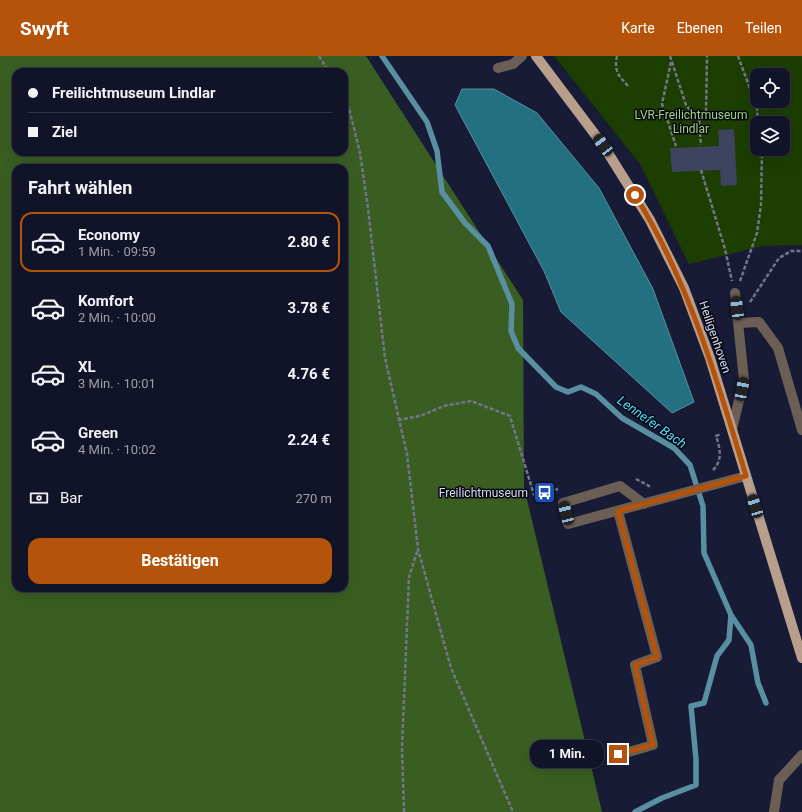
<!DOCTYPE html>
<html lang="de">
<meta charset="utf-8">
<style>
:root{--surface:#111428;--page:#1a1d30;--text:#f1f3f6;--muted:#9c9ea8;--line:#303345;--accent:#b45309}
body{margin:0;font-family:Roboto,sans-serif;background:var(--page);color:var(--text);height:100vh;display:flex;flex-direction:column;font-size:15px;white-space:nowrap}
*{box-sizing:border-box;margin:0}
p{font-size:13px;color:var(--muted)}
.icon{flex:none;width:22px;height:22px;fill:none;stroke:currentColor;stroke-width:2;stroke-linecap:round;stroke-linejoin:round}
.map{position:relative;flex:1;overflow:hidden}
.drawer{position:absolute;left:12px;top:108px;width:336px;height:428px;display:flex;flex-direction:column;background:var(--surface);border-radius:12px;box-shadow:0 4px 16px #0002,0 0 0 1px var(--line)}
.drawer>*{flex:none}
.guide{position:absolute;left:12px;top:12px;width:336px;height:88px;border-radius:12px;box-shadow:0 4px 16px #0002,0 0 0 1px var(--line);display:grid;align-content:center;height:88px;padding:0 16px;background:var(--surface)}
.fabs{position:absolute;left:750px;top:12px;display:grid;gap:8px}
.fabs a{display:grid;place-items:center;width:40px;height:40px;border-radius:8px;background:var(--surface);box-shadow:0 4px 16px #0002,0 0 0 1px var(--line);font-size:20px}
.end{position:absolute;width:18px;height:18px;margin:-9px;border:5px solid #b45309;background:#fff;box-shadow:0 0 0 2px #fff}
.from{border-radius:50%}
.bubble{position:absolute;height:28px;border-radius:12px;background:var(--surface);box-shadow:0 4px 16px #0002,0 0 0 1px var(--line);font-size:13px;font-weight:700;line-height:28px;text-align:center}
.car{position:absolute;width:12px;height:24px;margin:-12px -6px;border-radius:5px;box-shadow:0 0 3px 1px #0007;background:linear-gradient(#222 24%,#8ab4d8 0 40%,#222 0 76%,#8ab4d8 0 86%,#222 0)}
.guide b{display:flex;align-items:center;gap:14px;height:38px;font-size:15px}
.guide b+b{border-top:1px solid var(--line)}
.guide i{width:10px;height:10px;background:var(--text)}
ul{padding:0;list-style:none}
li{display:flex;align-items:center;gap:12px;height:60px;margin:0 8px 6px;padding:0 8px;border:2px solid transparent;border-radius:12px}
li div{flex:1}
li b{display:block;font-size:15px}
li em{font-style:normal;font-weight:700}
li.selected{border-color:var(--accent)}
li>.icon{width:36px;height:36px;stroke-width:1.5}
h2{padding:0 16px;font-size:18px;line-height:48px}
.pay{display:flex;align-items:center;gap:10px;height:44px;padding:0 16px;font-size:15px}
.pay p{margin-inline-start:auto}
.primary-button{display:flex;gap:8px;margin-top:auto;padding:8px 16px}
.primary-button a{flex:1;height:46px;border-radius:12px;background:var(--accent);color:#fff;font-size:16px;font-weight:700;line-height:46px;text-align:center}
header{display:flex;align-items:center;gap:24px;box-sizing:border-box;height:56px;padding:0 20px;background:var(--accent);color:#fff}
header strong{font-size:19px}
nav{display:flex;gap:22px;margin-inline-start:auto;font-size:14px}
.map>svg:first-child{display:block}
</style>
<header>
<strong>Swyft</strong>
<nav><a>Karte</a><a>Ebenen</a><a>Teilen</a></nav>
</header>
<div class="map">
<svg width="802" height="756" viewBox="0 0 802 756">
<rect width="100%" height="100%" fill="#171b35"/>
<path fill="#1c3e00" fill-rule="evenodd" d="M554,0H802V189L763,190L689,208L640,108ZM757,19H783V45H757ZM757,67H783V93H757Z"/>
<path fill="#3a5e22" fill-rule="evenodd" d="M0,0H366L523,244L524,431L602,756H0ZM16,16H344V96H16ZM16,112H344V532H16Z"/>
<polygon fill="#227080" stroke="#5990a1" points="462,33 494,33 537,57 599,132 653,233 694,346 672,357 561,256 544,215 455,49"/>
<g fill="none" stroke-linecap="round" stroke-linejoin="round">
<g stroke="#5990a1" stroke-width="5.5">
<polyline points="382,0 427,66 437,95 442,136 465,167 488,190 512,248 511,275 518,292 556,331 568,336 581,331 596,338 622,362 674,392 690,409 703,450 704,497 731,559 729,584 717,600 704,647 691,650 696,703 696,729 662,742 635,756"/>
<polyline points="731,559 751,589 758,627 766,647"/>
</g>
</g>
<polygon fill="#3e4360" points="734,73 737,129 721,130 720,114 672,116 670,92 719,90 718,74"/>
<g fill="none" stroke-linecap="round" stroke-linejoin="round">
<g stroke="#72768c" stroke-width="2.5" stroke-dasharray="4 2" stroke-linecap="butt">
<polyline points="319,0 329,16"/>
<path d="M617,0C614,15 618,19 628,30"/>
<polyline points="670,0 686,49 699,65 701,89"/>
<polyline points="738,0 757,52 758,67"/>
<polyline points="671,6 662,48 676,90"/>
<polyline points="344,43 349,52 360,97 368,152 385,302 407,398 418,493 451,612 513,756"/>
<polyline points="699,65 706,57 707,0"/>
<polyline points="701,114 725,193 732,225"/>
<polyline points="740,225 757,177 761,149 762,93"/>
<polyline points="750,246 779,202 791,195 802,195"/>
<polyline points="398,364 420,360 444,350 471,345 510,360 534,439 558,433"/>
<path d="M713,414C723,404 720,392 716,380L721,378"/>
<polyline points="636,423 651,431"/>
<polyline points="404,756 402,693 409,521 418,493"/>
</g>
<g stroke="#6b5e54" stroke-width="10">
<polyline points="498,12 513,8 522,0"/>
<polyline points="739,267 759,266 778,292 802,374"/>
<polyline points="732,373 744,324 735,237"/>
<polyline points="644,448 620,430 563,447 568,468 746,420"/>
<polyline points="618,699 653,689 635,609 657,601 618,455"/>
<polyline points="774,756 779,724 802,699"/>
</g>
<polyline stroke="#b99f8b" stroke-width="10" points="536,0 603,89 650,164 684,232 710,302 802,602"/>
</g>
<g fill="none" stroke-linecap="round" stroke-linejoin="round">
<path stroke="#b45309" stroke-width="5" d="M618,698L653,689L635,609L657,601L618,455L746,420C717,323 689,226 635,139"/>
</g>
<defs>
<symbol id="bus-square" viewBox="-11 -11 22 22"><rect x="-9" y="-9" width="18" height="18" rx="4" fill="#1a4fb4" stroke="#060712"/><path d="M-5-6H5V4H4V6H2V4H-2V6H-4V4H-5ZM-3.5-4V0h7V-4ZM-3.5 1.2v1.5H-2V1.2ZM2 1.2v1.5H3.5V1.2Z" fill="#fff"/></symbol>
</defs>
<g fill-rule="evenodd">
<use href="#bus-square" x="532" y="424" width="25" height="25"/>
</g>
<g text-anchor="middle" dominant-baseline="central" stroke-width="3" stroke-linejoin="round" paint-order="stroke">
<g font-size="12" fill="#9dd37e" stroke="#060712">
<text x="691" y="59">LVR-Freilichtmuseum<tspan x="691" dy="14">Lindlar</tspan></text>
</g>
<g font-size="12" fill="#d8dcee" stroke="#060712">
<text transform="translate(715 281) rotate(71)">Heiligenhoven</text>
</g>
<g font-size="12" fill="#d8dcee" stroke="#060712" text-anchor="end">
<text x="528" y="437">Freilichtmuseum</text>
</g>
<g font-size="13" font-style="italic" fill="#4fdffe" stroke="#060712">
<text transform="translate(652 366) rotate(35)">Lennefer Bach</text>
</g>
</g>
</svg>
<div class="fabs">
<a><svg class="icon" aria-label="locate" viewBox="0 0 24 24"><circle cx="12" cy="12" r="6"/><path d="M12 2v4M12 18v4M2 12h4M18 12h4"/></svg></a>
<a><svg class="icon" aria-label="layers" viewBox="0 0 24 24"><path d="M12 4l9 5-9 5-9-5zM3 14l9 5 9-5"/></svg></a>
</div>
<i class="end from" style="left:635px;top:139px"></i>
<i class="end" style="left:618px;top:698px"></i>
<div class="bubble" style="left:530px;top:684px;width:74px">1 Min.</div>
<i class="car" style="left:603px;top:89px;rotate:323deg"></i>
<i class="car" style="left:737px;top:252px;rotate:353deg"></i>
<i class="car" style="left:742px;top:333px;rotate:11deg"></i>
<i class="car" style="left:755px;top:450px;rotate:343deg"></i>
<i class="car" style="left:566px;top:457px;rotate:346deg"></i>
<div class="guide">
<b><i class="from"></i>Freilichtmuseum Lindlar</b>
<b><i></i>Ziel</b>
</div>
<section class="drawer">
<h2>Fahrt wählen</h2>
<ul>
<li class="selected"><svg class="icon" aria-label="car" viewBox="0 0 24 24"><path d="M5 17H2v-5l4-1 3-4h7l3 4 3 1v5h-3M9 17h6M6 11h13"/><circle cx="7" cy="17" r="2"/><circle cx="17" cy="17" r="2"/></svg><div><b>Economy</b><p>1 Min. · 09:59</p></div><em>2.80 €</em></li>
<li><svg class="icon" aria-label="car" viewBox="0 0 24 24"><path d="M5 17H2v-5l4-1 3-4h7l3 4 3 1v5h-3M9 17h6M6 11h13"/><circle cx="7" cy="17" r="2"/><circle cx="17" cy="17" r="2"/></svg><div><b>Komfort</b><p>2 Min. · 10:00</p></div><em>3.78 €</em></li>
<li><svg class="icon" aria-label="car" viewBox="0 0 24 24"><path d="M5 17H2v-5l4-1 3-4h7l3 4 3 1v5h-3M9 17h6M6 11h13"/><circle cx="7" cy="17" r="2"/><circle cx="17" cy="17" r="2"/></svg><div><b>XL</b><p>3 Min. · 10:01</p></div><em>4.76 €</em></li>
<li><svg class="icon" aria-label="car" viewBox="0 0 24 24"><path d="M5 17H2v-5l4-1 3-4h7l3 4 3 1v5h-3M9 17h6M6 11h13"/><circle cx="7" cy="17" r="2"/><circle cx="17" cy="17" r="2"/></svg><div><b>Green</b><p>4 Min. · 10:02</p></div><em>2.24 €</em></li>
</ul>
<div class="pay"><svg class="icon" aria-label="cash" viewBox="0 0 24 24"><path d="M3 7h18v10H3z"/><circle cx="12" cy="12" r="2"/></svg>Bar<p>270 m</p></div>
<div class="primary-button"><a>Bestätigen</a></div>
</section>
</div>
